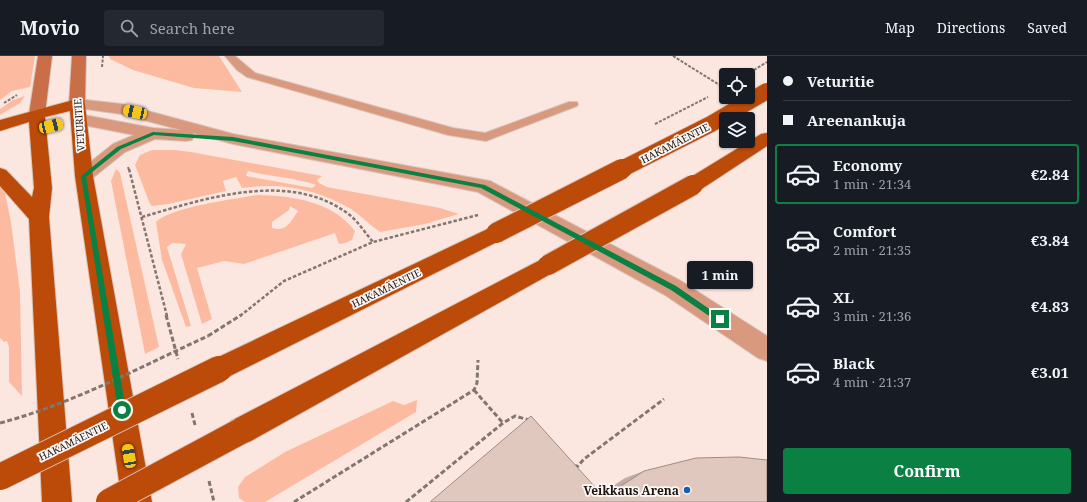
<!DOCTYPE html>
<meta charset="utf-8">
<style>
:root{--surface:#171b24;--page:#242831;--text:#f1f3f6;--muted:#9ea1a6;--line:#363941;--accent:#0b8043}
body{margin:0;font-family:"Noto Serif",serif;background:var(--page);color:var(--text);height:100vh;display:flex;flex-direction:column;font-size:15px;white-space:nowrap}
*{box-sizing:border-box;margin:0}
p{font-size:13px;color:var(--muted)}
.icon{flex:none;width:22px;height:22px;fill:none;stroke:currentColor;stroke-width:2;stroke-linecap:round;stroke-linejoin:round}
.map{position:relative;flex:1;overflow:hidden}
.side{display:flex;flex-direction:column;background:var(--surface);width:320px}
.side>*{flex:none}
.guide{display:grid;align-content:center;height:88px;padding:0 16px;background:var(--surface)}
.fabs{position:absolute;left:719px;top:12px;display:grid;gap:8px}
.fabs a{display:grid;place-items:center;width:36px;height:36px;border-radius:4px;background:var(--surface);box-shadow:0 1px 3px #0004;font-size:20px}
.end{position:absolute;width:18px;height:18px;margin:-9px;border:5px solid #0b8043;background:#fff;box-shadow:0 0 0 2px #fff}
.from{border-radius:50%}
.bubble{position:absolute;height:28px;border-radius:4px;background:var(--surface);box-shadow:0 1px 3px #0004;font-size:13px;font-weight:700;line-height:28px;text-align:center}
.car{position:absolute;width:12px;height:24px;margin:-12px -6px;border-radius:5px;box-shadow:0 0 3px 1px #0007;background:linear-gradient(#f5c518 24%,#345 0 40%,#f5c518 0 76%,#345 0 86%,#f5c518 0)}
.guide b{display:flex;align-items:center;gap:14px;height:38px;font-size:15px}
.guide b+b{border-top:1px solid var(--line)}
.guide i{width:10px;height:10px;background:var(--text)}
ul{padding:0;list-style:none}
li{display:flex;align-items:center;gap:12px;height:60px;margin:0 8px 6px;padding:0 8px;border:2px solid transparent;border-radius:4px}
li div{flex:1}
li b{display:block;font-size:15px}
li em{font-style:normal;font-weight:700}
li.on{border-color:var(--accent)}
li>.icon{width:36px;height:36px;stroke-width:1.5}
.action{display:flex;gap:8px;margin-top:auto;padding:8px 16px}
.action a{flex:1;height:46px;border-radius:4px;background:var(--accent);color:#fff;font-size:16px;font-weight:700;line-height:46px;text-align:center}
header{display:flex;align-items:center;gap:24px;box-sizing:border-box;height:56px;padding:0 20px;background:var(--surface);border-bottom:1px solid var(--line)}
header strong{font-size:19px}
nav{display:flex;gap:22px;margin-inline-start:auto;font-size:14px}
.search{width:280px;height:36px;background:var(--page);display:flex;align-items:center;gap:10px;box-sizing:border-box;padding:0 14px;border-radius:4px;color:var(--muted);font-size:15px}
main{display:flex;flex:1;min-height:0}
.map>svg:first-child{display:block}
</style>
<header>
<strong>Movio</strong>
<div class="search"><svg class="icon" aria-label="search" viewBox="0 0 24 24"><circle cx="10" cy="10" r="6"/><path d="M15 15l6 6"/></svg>Search here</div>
<nav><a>Map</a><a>Directions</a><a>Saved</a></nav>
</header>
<main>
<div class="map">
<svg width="767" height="446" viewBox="0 0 767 446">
<rect width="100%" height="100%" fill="#fbe7df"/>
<g fill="#fcbba0" fill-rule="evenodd">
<polygon points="0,0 35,0 30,31 12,35 0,44"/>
<polygon points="109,0 219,0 242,36 194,32 133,14 110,3"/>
<polygon points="25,40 20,47 0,59 0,53 13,44"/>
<path d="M152,94H175L191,96L322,120L317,124L319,127L327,131L440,152L459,158L425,168L380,176C370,169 361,160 351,153C317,133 281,126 242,132L236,121L223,125L226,135L168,148L152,150L150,148L135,109L140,99ZM248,115C270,121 294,121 316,129L312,132L246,120Z"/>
<polygon points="116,113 120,117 159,291 145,298 111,125"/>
<polygon points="0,130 5,137 11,166 20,236 22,340 9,326 9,291 7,285 4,286 0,282"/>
<path d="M258,139C293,140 332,145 355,175L352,184L345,187L339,188L335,177L244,208L224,205L197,212L212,263L202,268L181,198L186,188L172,187L167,191L191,270L186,271L162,204L156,166C171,151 235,143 258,139ZM290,150L298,155C290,166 287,176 272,172V166L289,154Z"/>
<polygon points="417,344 416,356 265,446 245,446 239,442 238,431 245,421 285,396 393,345 404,349"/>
</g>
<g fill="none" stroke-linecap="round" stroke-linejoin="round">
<defs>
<polygon id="service" points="225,0 235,0 255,17 453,72 485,77 569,46 577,46 578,48 577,50 486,85 448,79 247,21 237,14"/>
<polygon id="minor" points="77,43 122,48 233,78 490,125 681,225 767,280 767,305 758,302 665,239 478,136 233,88 193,77 194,80 192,84 186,85 155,83 125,96 90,124 84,126 78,124 75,120 78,116 113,88 134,79 73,67 71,63 73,59 79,58 153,72 181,74 121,58 71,51 69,48 71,45"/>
<g id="secondary">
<polygon points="38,0 52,0 45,58 43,61 37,63 31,61 29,58"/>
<polygon points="72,0 86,0 85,48 83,51 71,51 69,48"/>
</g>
<g id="primary">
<polygon points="77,43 83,45 85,48 93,120 152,446 122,446 75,120 70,55 45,61 52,132 49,161 72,446 42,446 29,163 0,130 0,112 6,114 32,141 34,132 29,66 0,75 0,64"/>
<polygon points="767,77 767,90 700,134 693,136 686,134 684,129 686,124 761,78"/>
<polygon points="496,169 503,171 506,177 503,183 228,321 219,325 210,321 206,313 210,305"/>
<polygon points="548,200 556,203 559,209 556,215 251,385 241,389 231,385 227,375 231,365"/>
</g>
</defs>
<use href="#service" stroke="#d7c5be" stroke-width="2"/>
<use href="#minor" stroke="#d7c5be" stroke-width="2"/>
<use href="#secondary" stroke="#d7c5be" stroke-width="2"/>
<use href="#primary" stroke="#d7c5be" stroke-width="2"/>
<g stroke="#837570" stroke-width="2" stroke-dasharray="3 1.5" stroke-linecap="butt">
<polyline points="673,0 726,33"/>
<polyline points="102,11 103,0"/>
<polyline points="754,14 767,6"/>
<polyline points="4,47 17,39"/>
<polyline points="128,111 129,114"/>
</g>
<g stroke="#837570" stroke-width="2.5" stroke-dasharray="3.5 2" stroke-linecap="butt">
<polyline points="129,113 167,260"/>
<path d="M142,161C207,142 292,113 351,160C359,167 366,178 373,186"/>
<polyline points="240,260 284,225 373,186 478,159"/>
</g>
<g stroke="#837570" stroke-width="3" stroke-dasharray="5 2.5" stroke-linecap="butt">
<polyline points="166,259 178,303"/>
<polyline points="208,280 241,259"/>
<polyline points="474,334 503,367"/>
<polyline points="192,357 195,369"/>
<polyline points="575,409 577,411 584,403 664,343"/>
<polyline points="209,425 214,446"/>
<polyline points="294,446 474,334 477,327 478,304"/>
<polyline points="406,446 503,367 515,360 529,364"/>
</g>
<use href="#service" fill="#d8997f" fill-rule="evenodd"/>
<use href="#minor" fill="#d8997f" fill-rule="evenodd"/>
<use href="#secondary" fill="#c96e46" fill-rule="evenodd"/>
<use href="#primary" fill="#bc4b09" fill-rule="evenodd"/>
<defs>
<polyline id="primary-bridge-far2" points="620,114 711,68 767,35"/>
<g id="primary-bridge-far1">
<polyline points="496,177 622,113"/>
<polyline points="548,209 693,129"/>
</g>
<g id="primary-bridge">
<polyline points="0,421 219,313"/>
<polyline points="109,446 241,375"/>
</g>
</defs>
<use href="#primary-bridge-far2" stroke="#d7c5be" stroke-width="18" stroke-linecap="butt"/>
<use href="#primary-bridge-far1" stroke="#d7c5be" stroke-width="22" stroke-linecap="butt"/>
<use href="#primary-bridge" stroke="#d7c5be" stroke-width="28" stroke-linecap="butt"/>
<polyline stroke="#837570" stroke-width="2" stroke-dasharray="3 1.5" stroke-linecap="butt" points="655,68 708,41"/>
<path stroke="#837570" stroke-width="3" stroke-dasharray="5 2.5" stroke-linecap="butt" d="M0,367C72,348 140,311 208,280"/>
<use href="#primary-bridge-far2" stroke="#bc4b09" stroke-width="16"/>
<use href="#primary-bridge-far1" stroke="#bc4b09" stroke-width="20"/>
<use href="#primary-bridge" stroke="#bc4b09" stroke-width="26"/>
</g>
<polygon fill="#c2aca3" points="644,415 767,446 430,446 601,438 625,422"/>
<polygon fill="#e1c8be" stroke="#9e8c85" points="531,360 604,441 644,415 696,402 739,401 767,404 767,446 430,446"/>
<polygon fill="#0b8043" points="153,76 233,81 485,129 676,230 724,263 723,266 718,266 671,234 481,132 233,85 154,79 121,93 86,121 126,354 122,357 118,354 81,120 117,91"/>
<circle fill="#1161af" stroke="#fdf8f6" stroke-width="1.5" cx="687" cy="434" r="4"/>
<g text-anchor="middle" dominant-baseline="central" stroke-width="3.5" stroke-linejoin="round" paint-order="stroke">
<g font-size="10" fill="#1b1310" stroke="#fdf8f6">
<text transform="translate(79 69) rotate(-94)">VETURITIE</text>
<text transform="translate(675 87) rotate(-27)">HAKAMÄENTIE</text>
<text transform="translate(386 232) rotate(-26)">HAKAMÄENTIE</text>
<text transform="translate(73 385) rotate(-26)">HAKAMÄENTIE</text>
</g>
<g font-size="12" font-weight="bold" fill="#1b1310" stroke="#fdf8f6" text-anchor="end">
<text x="679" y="434">Veikkaus Arena</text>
</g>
</g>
</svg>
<div class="fabs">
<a><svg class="icon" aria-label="locate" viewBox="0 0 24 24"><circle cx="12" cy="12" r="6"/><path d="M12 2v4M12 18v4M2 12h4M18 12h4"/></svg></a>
<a><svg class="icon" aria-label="layers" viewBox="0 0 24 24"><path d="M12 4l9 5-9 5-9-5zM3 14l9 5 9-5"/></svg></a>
</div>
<i class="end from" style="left:122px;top:354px"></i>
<i class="end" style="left:720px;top:263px"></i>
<div class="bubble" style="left:687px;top:205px;width:66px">1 min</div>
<i class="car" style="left:135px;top:56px;rotate:282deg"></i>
<i class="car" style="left:51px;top:70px;rotate:77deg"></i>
<i class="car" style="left:129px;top:400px;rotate:350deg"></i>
</div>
<section class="side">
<div class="guide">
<b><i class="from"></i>Veturitie</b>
<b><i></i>Areenankuja</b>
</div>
<ul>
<li class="on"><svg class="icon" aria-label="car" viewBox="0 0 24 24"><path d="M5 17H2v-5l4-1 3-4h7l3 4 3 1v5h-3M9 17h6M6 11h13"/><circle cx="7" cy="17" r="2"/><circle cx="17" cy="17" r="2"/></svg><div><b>Economy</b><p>1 min · 21:34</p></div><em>€2.84</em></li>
<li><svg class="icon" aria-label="car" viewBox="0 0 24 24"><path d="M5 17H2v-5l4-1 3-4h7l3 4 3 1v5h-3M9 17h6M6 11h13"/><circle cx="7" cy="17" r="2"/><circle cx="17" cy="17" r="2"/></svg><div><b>Comfort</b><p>2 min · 21:35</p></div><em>€3.84</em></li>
<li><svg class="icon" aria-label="car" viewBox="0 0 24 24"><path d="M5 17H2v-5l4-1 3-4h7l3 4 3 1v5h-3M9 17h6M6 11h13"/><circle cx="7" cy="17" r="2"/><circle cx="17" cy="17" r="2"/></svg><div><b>XL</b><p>3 min · 21:36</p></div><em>€4.83</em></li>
<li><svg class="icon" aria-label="car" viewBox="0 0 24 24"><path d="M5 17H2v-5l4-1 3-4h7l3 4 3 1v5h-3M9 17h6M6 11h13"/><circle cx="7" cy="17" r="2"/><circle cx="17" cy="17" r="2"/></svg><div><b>Black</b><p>4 min · 21:37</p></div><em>€3.01</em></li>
</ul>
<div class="action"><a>Confirm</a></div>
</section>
</main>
